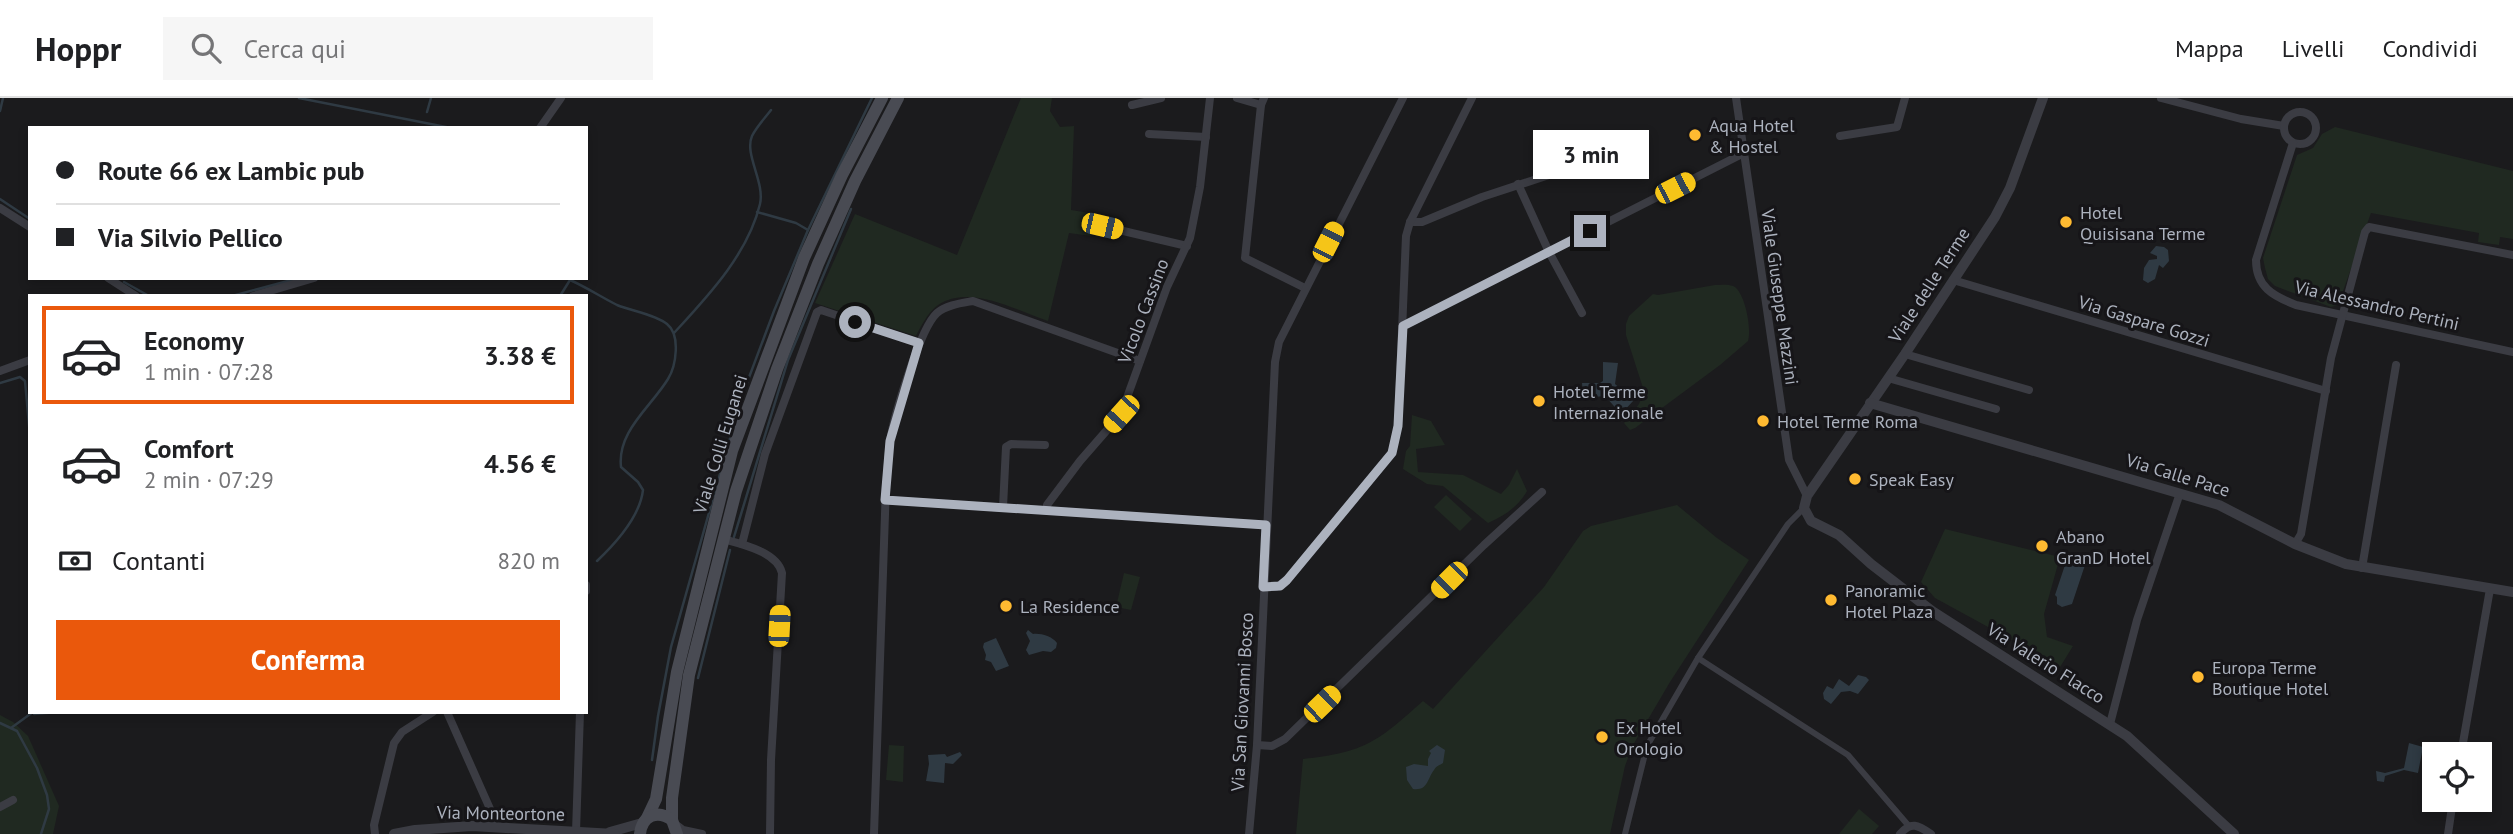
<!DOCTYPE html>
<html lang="it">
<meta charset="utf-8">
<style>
:root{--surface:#fff;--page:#f6f6f6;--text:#202124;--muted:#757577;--line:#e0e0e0;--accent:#ea580c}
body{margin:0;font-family:"PT Sans",sans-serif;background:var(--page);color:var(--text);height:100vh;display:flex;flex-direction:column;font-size:26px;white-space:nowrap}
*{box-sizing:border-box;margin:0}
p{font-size:23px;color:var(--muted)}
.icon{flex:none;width:38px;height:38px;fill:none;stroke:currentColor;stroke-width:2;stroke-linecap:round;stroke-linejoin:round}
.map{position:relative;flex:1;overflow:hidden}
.drawer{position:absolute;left:28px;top:196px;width:560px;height:420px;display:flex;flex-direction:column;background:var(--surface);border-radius:0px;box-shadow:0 4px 10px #0003}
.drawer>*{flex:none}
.banner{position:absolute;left:28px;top:28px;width:560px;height:154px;border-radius:0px;box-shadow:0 4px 10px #0003;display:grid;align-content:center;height:154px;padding:0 28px;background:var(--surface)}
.controls{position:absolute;left:2422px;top:644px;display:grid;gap:14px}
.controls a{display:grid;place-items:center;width:70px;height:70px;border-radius:0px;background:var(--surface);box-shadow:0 4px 10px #0003;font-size:35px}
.end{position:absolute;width:32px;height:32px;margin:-16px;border:9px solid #acb2be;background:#111;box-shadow:0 0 0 4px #111}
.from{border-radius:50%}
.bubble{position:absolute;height:49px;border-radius:0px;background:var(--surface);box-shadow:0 4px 10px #0003;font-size:23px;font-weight:700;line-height:49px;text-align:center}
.car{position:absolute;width:21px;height:42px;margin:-21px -10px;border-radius:9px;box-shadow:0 0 5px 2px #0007;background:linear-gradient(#f5c518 24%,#345 0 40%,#f5c518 0 76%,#345 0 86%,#f5c518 0)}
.banner b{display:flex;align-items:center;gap:24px;height:66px;font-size:26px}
.banner b+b{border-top:2px solid var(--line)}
.banner i{width:18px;height:18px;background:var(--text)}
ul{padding:12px 0 0;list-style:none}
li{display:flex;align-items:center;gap:21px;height:98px;margin:0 14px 10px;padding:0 14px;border:4px solid transparent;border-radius:0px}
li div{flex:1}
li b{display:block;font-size:26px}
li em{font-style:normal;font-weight:700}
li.on{border-color:var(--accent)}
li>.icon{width:63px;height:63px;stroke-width:1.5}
.pay{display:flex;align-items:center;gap:18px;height:77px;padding:0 28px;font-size:26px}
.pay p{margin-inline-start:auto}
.primary-button{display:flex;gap:14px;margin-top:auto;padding:14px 28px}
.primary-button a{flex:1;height:80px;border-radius:0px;background:var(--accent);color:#fff;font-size:28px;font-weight:700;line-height:80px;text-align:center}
header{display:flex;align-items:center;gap:42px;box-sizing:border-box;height:98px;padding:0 35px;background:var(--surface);border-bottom:2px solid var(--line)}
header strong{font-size:33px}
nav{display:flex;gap:38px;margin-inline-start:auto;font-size:24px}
.search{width:490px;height:63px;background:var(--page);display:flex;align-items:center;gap:18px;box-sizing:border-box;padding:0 24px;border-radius:0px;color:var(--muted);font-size:26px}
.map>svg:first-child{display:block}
</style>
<header>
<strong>Hoppr</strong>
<div class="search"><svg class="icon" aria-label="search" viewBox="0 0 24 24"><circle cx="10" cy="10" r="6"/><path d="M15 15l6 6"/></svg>Cerca qui</div>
<nav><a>Mappa</a><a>Livelli</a><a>Condividi</a></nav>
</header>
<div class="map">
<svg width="2513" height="736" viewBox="0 0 2513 736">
<rect width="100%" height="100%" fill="#1b1b1d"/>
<g fill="#202921">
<path d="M1021,0H1052L1050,13L1060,29L1074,28L1071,112L1096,116L1091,138L1069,135L1048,223C1015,212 970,186 938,207C928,214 921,228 916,238L815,205L855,116L957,157Z"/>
<polygon points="2335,29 2513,73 2513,141 2500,139 2499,147 2478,144 2479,135 2371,115 2338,207 2331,209 2275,188 2268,181 2265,170 2263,160 2297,57 2313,50 2322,36"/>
<path d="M1715,187C1720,187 1728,186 1733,188C1745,193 1752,232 1748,243L1720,267L1635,330L1630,332L1624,325L1639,306L1644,293L1626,237V226L1629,218L1653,196L1658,197Z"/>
<path d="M1412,317L1431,323L1445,347L1416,351L1418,374L1463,377L1501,396L1509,387L1517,371L1527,393C1518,409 1504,418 1488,425L1443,388L1427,386L1403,371L1406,353L1410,348Z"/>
<polygon points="1446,397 1472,421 1460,433 1434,409"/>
<path d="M1677,407L1717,440L1749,462L1670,584L1633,647L1625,668L1610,736H1296L1303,661C1366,654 1377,644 1423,603L1433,611L1544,489L1583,433L1591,428Z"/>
<polygon points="1945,431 2060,459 2044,516 2047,539 2073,548 2057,574 2032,553 1935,500 1921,484"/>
<polygon points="1124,475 1140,479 1131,512 1116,509"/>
<polygon points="0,617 13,624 28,638 59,708 53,736 0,736"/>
<polygon points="889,647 904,648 903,684 886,682"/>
<polygon points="1859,711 1879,728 1872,736 1839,736"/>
</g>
<g fill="#2f3a43">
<polygon points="2156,148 2164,149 2168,152 2169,163 2163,170 2159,167 2155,181 2148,185 2143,182 2144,170 2149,162 2157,161 2157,158 2150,155"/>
<polygon points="1603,264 1618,265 1615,286 1634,302 1621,316 1605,298 1583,300 1582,285 1600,285 1603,283"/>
<polygon points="2068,458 2086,464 2072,506 2062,509 2057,506 2057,499 2055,497"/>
<path d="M1028,532L1033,536C1040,535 1052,538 1057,545L1056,550L1051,554L1043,553L1029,557L1026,552L1030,543L1026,535Z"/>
<polygon points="996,540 1009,568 996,573 991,564 985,562 986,557 983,549 984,545"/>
<polygon points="1858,577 1866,579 1869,582 1858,596 1850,593 1841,594 1831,606 1824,601 1823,595 1827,588 1833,591 1839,581 1849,588"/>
<polygon points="2409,645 2423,649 2418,675 2404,672 2385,678 2384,684 2377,683 2376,673 2385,675 2404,670"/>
<path d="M1437,647L1445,652L1443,665C1440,667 1436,668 1434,672C1427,681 1428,693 1413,691L1407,682L1406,669L1414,666L1428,668V661L1431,655L1429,653Z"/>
<polygon points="960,654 962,657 953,666 945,665 944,685 926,683 929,666 928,657 945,656 947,659"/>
</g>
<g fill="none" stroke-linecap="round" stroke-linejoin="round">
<g stroke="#2f3a43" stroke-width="2.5">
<polyline points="299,0 451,30"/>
<polyline points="0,13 3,0"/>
<polyline points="427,14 431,0"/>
<polyline points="0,101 30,121"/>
<polyline points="757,114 796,125 808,132"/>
<polyline points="124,184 149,198"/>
<polyline points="232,198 299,180"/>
<path d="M560,198L570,182C586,189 601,199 617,207C632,213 656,217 667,226C681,237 676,268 668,281C651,309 617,333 621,369L638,384L643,392C640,418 616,445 597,463"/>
<path d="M674,235C708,198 748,156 760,106C765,84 744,56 752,38C757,28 765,20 771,12"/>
<polyline points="0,285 20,279 25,283 30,338"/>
<polyline points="734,439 788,262 851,111"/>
<polyline points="698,580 730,452"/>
<polyline points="34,616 58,614"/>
<polyline points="0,625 17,633 37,670 47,697 49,711 41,736"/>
<polyline points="11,630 33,614"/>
<polyline points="652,662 658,618 671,549 742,298 774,213 808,132 872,0"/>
</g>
<g stroke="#3b3c43" stroke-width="6">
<polyline points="1698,560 1848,657 1908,727"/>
<polyline points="1625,736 1647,648 1698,560 1788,426 1804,410"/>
</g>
<g stroke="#3b3c43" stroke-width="8">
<polyline points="1237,0 1261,7"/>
<polyline points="1264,0 1261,7 1245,160 1305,190"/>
<polyline points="1736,0 1789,362 1807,398"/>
<polyline points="2161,0 2241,21 2284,28"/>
<polyline points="1132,7 1161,0"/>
<circle cx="2300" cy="30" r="16"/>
<polyline points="540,30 561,0"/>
<polyline points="1149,36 1206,39"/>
<polyline points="1840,38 1897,29 1905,0"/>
<path d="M2293,45L2256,162C2256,189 2273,198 2296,207L2513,254"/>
<polyline points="1518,86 1549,154 1582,215"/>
<polyline points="0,110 30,129"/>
<polyline points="1410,124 1422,124 1482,99 1555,75 1565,60 1596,51"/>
<polyline points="1102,128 1187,148"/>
<polyline points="108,180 136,198"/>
<polyline points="1953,182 2326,293"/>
<polyline points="253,198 314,180"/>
<polyline points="1403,228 1744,55"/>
<polyline points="1905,256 2029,292"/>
<polyline points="0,273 30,262"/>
<polyline points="1888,280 1996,311"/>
<polyline points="885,402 1266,427"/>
<polyline points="1003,409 1006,349 1011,346 1045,347"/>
<polyline points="1047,412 1047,407 1080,363 1121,316 1167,189 1190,140 1200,89 1210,0"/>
<path d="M723,441C742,446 777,454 782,475L771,662L770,736"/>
<polyline points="742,446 765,356 817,214 821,212 919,245"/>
<polyline points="2295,446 2301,436 2331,260 2365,134 2369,129 2513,157"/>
<polyline points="2362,470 2396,267"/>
<polyline points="586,487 586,493"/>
<polyline points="1263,489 1276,489 1287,482 1392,355 1398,328 1406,138 1410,124 1472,0"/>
<polyline points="447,614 495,722 495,729"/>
<polyline points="2110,626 2137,522 2180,395"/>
<polyline points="1257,647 1272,648 1285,641 1484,447 1542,394"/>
<polyline points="2461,656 2490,491"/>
<polyline points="0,709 13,702"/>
<polyline points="675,726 683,732 702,736"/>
<polyline points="576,734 580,614"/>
<polyline points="375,736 374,727 394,645 402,634 433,614"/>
<path d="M874,736L886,387C888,372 888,357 890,343C894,318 920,230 937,215C946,207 962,205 973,203L1140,263"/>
<polyline points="1249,736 1257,647 1275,264 1279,244 1403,0"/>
<path d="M1900,736C1911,723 1918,727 1931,736"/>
<polyline points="2448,736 2453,702"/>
</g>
<g stroke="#3b3c43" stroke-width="10">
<polyline points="2043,0 2010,90 1995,119 1905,256 1807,398 1804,410 1811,423 1839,437 1871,466 1932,513 2127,638 2234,736"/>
<polyline points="1870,305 2219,407 2295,446 2346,466 2513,494"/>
<polyline points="610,734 642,725"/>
<polyline points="394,736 415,732 472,728 615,736"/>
</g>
<g stroke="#494b53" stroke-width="12">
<polyline points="647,720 656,701 677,574 732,353 804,160 842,77 882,0"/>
<polyline points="672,722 672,700 689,577 736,393 777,271 818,166 855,83 898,0"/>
<path d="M640,736C642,718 657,711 672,722L677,736"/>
</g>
</g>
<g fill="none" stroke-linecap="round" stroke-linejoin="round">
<polyline stroke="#acb2be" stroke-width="9" points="855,224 919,245 890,343 885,402 1266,427 1263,489 1280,488 1287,482 1392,355 1398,328 1403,228 1590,133"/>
</g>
<g fill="#ffba31" stroke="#161518" stroke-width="2.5">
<circle cx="1695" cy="37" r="7"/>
<circle cx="2066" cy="124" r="7"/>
<circle cx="1539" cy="303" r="7"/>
<circle cx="1763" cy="323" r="7"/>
<circle cx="1855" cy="381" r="7"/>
<circle cx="2042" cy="448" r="7"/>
<circle cx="1831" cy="502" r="7"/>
<circle cx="1006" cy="508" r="7"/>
<circle cx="2198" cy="579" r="7"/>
<circle cx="1602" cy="639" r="7"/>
</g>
<g text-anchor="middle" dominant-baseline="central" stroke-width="6" stroke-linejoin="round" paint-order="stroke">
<g font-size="18" fill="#acb2be" stroke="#161518" text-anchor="start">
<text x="1709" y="27">Aqua Hotel<tspan x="1709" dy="21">&amp; Hostel</tspan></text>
<text x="2080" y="114">Hotel<tspan x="2080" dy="21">Quisisana Terme</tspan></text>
<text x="1553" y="293">Hotel Terme<tspan x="1553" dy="21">Internazionale</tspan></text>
<text x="1777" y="323">Hotel Terme Roma</text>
<text x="1869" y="381">Speak Easy</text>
<text x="2056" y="438">Abano<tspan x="2056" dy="21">GranD Hotel</tspan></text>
<text x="1845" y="492">Panoramic<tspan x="1845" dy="21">Hotel Plaza</tspan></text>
<text x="1020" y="508">La Residence</text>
<text x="2212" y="569">Europa Terme<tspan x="2212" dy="21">Boutique Hotel</tspan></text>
<text x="1616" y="629">Ex Hotel<tspan x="1616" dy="21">Orologio</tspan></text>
</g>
<g font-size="18" fill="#acb2be" stroke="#161518">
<text transform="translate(1929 187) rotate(-57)">Viale delle Terme</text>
<text transform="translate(1780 199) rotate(82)">Viale Giuseppe Mazzini</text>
<text transform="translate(2377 207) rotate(13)">Via Alessandro Pertini</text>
<text transform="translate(1143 213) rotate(-69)">Vicolo Cassino</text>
<text transform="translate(2144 223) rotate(17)">Via Gaspare Gozzi</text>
<text transform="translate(720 346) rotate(-73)">Viale Colli Euganei</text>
<text transform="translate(2178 377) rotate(17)">Via Calle Pace</text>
<text transform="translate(2046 565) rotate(32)">Via Valerio Flacco</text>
<text transform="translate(1242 604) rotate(-87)">Via San Giovanni Bosco</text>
<text transform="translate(501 715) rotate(1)">Via Monteortone</text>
</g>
</g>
</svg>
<div class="controls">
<a><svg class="icon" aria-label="locate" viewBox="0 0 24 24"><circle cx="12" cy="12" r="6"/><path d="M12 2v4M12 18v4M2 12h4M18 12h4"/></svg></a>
</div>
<i class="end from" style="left:855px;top:224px"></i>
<i class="end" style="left:1590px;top:133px"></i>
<div class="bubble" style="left:1533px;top:32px;width:116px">3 min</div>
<i class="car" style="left:1675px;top:90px;rotate:63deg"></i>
<i class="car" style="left:1102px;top:128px;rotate:103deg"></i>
<i class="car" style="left:1328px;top:144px;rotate:27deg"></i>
<i class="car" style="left:1121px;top:316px;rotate:222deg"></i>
<i class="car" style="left:1449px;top:482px;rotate:225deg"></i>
<i class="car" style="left:779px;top:528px;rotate:3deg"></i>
<i class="car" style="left:1322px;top:606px;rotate:46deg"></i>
<div class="banner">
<b><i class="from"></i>Route 66 ex Lambic pub</b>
<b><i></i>Via Silvio Pellico</b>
</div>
<section class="drawer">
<ul>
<li class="on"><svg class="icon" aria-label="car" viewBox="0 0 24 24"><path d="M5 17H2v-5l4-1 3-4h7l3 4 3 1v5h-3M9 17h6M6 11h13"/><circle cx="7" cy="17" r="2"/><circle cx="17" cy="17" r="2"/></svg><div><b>Economy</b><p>1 min · 07:28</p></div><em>3.38 €</em></li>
<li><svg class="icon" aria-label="car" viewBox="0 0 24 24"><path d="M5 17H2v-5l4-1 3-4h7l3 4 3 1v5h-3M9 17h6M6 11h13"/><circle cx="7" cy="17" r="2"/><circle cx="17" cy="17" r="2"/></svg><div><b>Comfort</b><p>2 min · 07:29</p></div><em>4.56 €</em></li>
</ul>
<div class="pay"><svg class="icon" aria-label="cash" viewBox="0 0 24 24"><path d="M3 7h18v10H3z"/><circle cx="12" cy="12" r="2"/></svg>Contanti<p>820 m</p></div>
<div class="primary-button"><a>Conferma</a></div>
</section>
</div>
